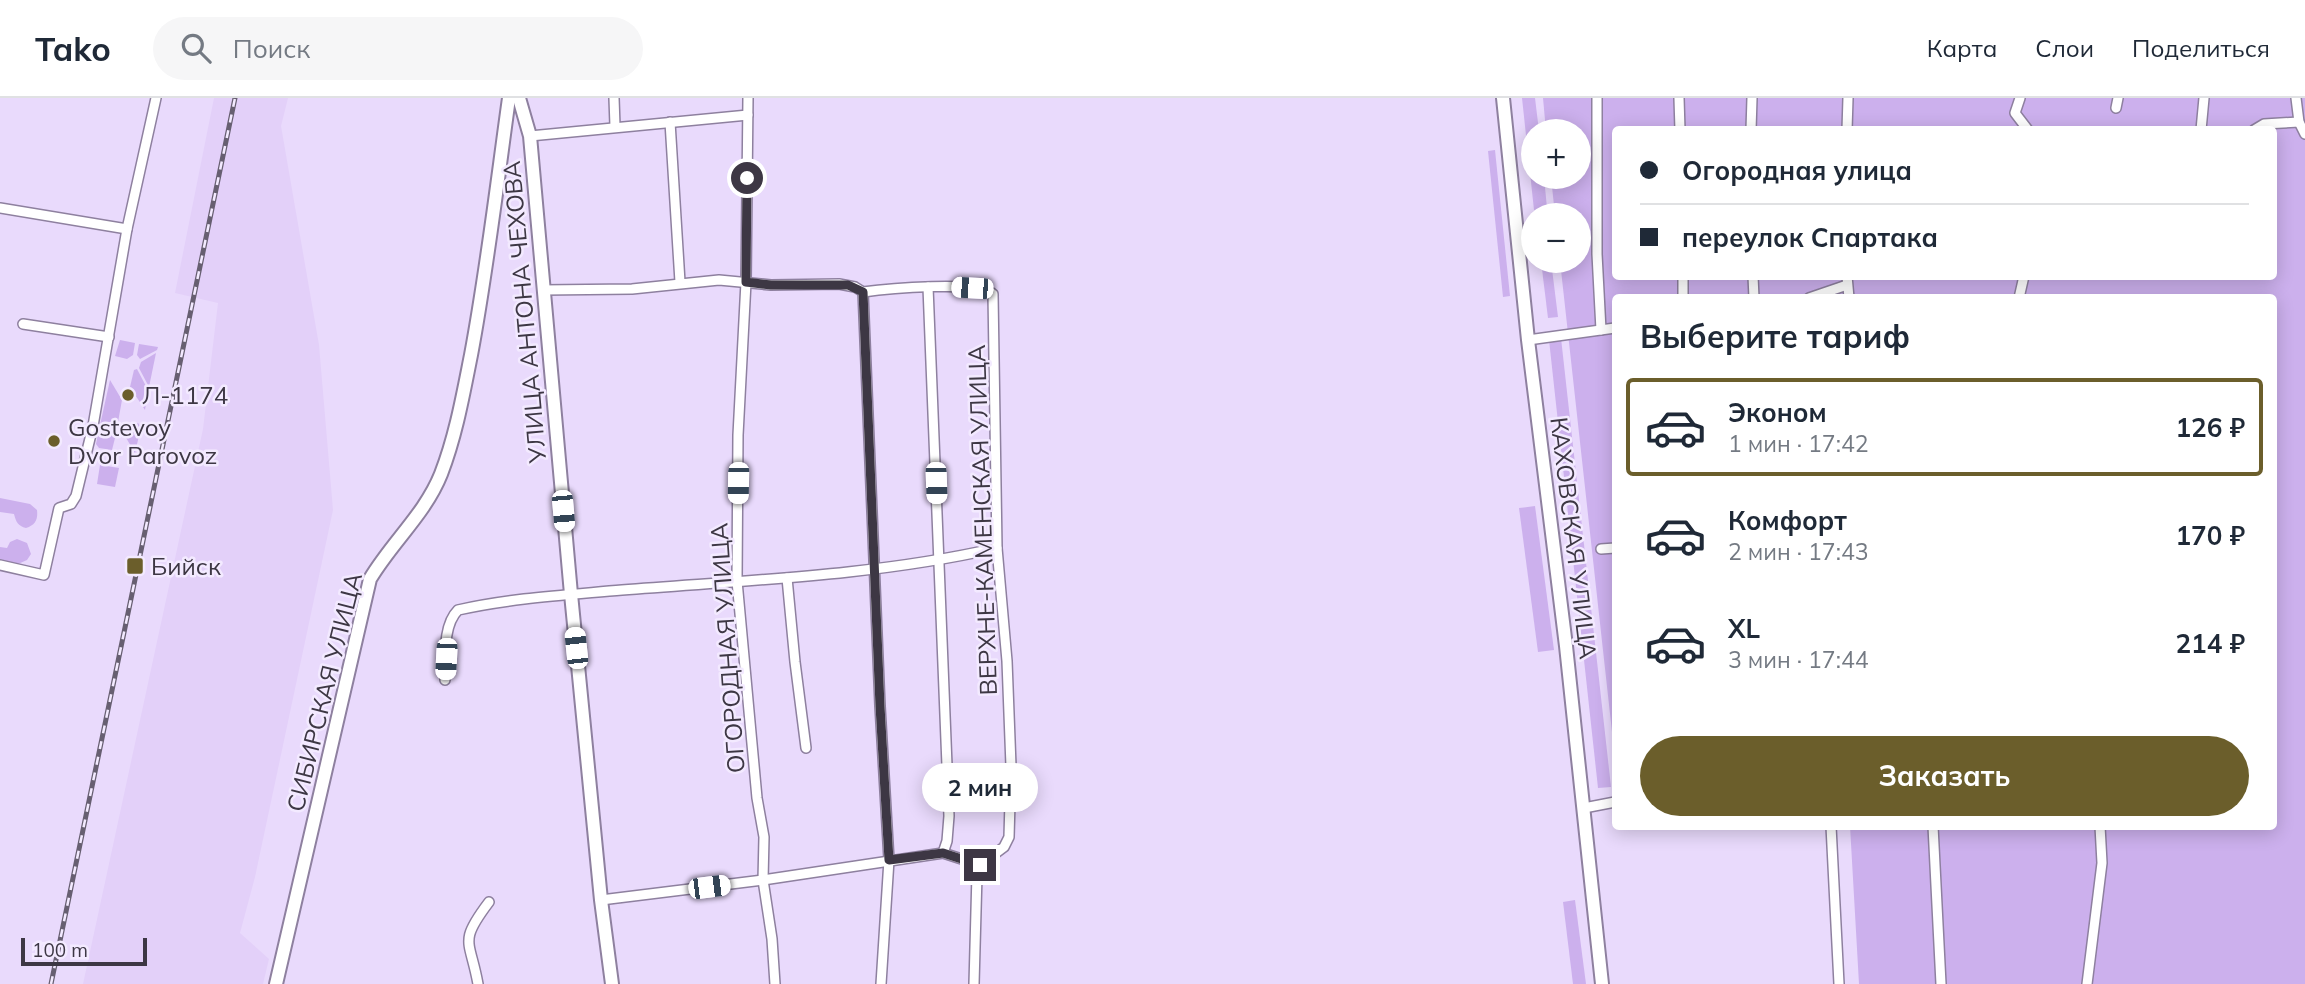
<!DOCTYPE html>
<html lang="ru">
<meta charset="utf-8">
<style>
:root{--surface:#fff;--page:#f6f6f7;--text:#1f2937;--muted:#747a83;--line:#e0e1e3;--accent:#6b5e2b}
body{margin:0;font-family:Mulish,sans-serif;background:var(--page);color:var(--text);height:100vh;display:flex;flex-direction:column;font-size:26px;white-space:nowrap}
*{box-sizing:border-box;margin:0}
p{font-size:23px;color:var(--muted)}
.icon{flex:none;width:38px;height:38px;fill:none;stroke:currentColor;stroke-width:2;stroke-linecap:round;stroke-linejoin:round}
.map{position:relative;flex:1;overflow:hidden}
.side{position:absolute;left:1612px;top:196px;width:665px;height:536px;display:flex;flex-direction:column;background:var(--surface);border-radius:7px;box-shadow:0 4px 18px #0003}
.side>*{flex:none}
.guide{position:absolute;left:1612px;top:28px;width:665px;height:154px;border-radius:7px;box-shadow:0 4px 18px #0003;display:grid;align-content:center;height:154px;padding:0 28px;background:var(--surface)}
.controls{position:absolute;left:1521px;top:21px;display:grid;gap:14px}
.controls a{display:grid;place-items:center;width:70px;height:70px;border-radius:50%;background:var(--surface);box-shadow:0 4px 18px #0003;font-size:35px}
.scale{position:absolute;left:21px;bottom:18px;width:126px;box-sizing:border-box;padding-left:7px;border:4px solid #3d3744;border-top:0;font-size:19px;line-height:24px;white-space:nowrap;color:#3d3744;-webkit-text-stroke:5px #f3eaff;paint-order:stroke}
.end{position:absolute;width:32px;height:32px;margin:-16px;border:9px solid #3d3744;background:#fff;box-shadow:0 0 0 4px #fff}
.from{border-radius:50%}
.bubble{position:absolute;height:49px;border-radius:24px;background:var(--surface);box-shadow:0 4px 18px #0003;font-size:23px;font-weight:700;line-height:49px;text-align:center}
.car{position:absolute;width:21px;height:42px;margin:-21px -10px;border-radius:9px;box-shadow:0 0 5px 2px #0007;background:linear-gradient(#fff 24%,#345 0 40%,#fff 0 76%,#345 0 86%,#fff 0)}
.guide b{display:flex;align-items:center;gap:24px;height:66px;font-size:26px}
.guide b+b{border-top:2px solid var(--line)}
.guide i{width:18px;height:18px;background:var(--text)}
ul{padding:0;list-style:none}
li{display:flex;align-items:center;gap:21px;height:98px;margin:0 14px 10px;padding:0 14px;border:4px solid transparent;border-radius:7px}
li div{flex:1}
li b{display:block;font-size:26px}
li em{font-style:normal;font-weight:700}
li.current{border-color:var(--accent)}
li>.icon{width:63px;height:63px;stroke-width:1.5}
h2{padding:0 28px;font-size:32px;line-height:84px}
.primary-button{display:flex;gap:14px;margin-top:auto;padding:14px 28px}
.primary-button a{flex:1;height:80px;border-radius:42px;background:var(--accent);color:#fff;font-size:28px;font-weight:700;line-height:80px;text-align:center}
header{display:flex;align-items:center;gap:42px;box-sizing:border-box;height:98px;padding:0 35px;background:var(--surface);border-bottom:2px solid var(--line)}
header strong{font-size:33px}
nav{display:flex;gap:38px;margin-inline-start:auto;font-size:24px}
.search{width:490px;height:63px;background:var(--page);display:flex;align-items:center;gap:18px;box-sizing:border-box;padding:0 24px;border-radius:38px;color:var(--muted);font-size:26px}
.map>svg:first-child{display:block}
</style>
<header>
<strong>Tako</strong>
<div class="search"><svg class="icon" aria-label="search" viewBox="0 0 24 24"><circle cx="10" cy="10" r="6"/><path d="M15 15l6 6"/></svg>Поиск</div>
<nav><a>Карта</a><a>Слои</a><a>Поделиться</a></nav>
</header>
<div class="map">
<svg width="2305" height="886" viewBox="0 0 2305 886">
<rect width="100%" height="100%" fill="#e9dafc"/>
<polygon fill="#e3d0f9" points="214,0 288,0 281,28 319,247 333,412 255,779 240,835 269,861 263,886 83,886 203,331 218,205 175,195"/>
<g fill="#ccb0ed" fill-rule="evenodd">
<polygon points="1522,0 1535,0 1539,33 1533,33 1533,79 1544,79 1547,110 1534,112"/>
<path d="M1543,0H2305V886H1859L1850,728H2273V200H1615V661L1560,163H1578V117H1555L1551,79H1578V33H1546ZM1615,32H2273V178H1615Z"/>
<polygon points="1495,52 1510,198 1503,199 1488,53"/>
<polygon points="1541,163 1551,163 1558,219 1548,220"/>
<polygon points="1561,240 1611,689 1598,690 1549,242"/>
<polygon points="120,242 135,245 133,257 127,261 115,258"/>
<polygon points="139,246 158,249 157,252 140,261 137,257"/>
<polygon points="156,255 149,289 139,270 141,264"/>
<polygon points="137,271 148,292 145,312 130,289 134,272"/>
<polygon points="110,282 122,302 118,324 112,329 100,327"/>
<polygon points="138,325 141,329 135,355 125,338 127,331"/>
<polygon points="99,331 110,333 115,340 112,352 99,350 96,346"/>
<polygon points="100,367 119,370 115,389 97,386"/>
<path d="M0,400L30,406L37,412C38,421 36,427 26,430C18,428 16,424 14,416L0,414Z"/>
<polygon points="1535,408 1554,552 1538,554 1519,410"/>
<polygon points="17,441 27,445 31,456 27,462 18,466 0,462 0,449 7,450 10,444"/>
<polygon points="1575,802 1586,886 1573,886 1563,804"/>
</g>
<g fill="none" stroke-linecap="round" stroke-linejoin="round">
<defs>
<g id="minor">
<polyline points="614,0 615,28"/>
<polyline points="748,0 746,184 738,337 737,483 757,700 764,739 763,782 772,841 775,886"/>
<polyline points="1597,0 1597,156 1601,232"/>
<polyline points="1679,0 1680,32"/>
<polyline points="2020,0 2015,15 2028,32"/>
<polyline points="2296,0 2299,24 2305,36"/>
<polyline points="2116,10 2118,0"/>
<polyline points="670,24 680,184"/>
<polyline points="1751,32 1752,0"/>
<polyline points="1847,32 1848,0"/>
<polyline points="2201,32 2204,0"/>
<polyline points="2254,32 2264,26 2299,24"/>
<polyline points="530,38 748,17"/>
<polyline points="0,110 127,131"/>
<polyline points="1683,178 1683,200"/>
<polyline points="1753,178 1754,200"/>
<polyline points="1847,178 1849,200"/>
<polyline points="928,189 949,718 947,743 943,755"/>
<polyline points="543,192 632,191 719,182 771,187 839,186 855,189 863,194"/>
<path d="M863,194C884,191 982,182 993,196L997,450L1007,563L1011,668L1009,739L1004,749L980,767"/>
<polyline points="863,194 880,608 889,762 881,886"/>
<polyline points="1809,200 1847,187"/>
<polyline points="2019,200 2024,178"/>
<polyline points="23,226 109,239"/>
<polyline points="1528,242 1615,230"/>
<polyline points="1601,451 1615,450"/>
<polyline points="0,467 44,477 59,410 71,406 76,398 93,328 127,131 156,0"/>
<polyline points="787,480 795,564 806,650"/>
<path d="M445,582C446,561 442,528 458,512C511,500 567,497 622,492C747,482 874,478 997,450"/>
<polyline points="1584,710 1615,704"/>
<polyline points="1831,728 1839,886"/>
<polyline points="1933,728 1941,886"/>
<polyline points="601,802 763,782 943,755 980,767"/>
<path d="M478,886C470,841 458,845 489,804"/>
<polyline points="974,886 977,776 980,767"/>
<polyline points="2087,886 2102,765 2100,728"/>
</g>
<g id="tertiary">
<polyline points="519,0 530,38 571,496 601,802 612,886"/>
<path d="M276,886L370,481C392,444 425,416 441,376C456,337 463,297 471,257C487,172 497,86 509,0"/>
</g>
<polyline id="secondary" points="1503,0 1528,242 1566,548 1602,886"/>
</defs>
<use href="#minor" stroke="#8e809f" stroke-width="12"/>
<use href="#tertiary" stroke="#8e809f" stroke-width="16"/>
<use href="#secondary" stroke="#8e809f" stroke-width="16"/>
<use href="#minor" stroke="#fff" stroke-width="9"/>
<use href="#tertiary" stroke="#fff" stroke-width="12"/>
<use href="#secondary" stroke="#fff" stroke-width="12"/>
<defs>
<polyline id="rail" points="51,886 235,0"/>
</defs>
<use href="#rail" stroke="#675f71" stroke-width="5"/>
<use href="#rail" stroke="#f3eaff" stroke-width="2.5" stroke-dasharray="8" stroke-linecap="butt"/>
</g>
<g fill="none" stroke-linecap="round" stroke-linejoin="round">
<polyline stroke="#3d3744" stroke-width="9" points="747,80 746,184 771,187 848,187 863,194 880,608 889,762 943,755 980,767"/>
</g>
<g fill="#6b5e2b" stroke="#f3eaff" stroke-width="2.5">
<circle cx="128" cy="297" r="7"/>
<circle cx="54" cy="343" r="7"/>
<rect x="126" y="459" width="18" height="18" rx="3.5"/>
</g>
<g text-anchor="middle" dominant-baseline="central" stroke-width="5" stroke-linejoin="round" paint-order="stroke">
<g font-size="24" fill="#3d3744" stroke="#f3eaff">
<text transform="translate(524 214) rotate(-95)">УЛИЦА АНТОНА ЧЕХОВА</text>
<text transform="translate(982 422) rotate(-92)">ВЕРХНЕ-КАМЕНСКАЯ УЛИЦА</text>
<text transform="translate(1574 440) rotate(83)">КАХОВСКАЯ УЛИЦА</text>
<text transform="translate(727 550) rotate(-94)">ОГОРОДНАЯ УЛИЦА</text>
<text transform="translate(324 594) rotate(-76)">СИБИРСКАЯ УЛИЦА</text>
</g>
<g font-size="24" fill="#3d3744" stroke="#f3eaff" text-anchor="start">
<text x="142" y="297">Л-1174</text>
<text x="68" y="329">Gostevoy<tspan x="68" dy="28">Dvor Parovoz</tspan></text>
<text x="151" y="468">Бийск</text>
</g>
</g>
</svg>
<div class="controls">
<a>+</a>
<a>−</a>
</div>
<div class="scale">100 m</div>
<i class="end from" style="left:747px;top:80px"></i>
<i class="end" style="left:980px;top:767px"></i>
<div class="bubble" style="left:922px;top:665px;width:116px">2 мин</div>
<i class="car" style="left:972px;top:190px;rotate:273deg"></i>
<i class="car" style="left:738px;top:385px;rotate:181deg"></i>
<i class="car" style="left:936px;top:385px;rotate:178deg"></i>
<i class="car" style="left:563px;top:413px;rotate:175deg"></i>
<i class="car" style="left:576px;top:550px;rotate:354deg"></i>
<i class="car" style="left:446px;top:561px;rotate:183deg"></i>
<i class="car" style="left:709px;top:789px;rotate:83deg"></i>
<div class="guide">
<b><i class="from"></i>Огородная улица</b>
<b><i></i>переулок Спартака</b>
</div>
<section class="side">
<h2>Выберите тариф</h2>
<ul>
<li class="current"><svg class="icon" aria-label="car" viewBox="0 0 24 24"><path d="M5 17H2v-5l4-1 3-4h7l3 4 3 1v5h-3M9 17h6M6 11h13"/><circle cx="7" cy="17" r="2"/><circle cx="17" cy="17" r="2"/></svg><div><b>Эконом</b><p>1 мин · 17:42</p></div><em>126 ₽</em></li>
<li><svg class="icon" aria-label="car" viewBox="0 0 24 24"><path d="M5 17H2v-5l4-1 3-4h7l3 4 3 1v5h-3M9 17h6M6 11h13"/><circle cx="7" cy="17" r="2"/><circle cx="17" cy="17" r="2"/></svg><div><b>Комфорт</b><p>2 мин · 17:43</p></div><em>170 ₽</em></li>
<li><svg class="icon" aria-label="car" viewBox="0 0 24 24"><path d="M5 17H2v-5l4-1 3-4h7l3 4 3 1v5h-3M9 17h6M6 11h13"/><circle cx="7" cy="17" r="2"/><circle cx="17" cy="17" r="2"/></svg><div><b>XL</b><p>3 мин · 17:44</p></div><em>214 ₽</em></li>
</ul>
<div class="primary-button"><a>Заказать</a></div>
</section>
</div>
